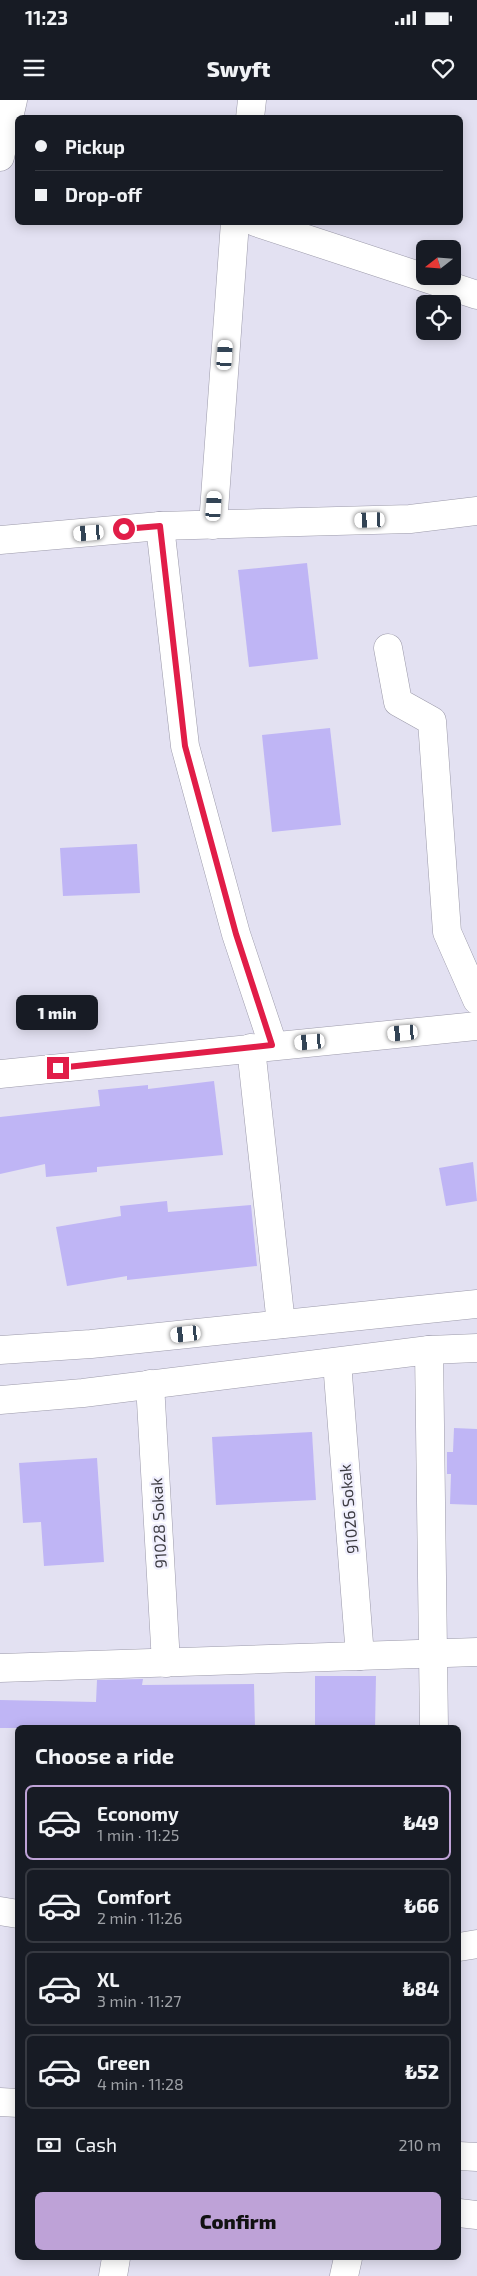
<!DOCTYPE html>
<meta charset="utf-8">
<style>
:root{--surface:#171b24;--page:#20242c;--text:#f1f3f6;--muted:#9ea1a6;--line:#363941;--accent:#bea2d7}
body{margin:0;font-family:"Exo 2",sans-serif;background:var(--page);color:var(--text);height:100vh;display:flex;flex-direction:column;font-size:19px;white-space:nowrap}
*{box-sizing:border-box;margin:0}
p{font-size:16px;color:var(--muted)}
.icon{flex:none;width:28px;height:28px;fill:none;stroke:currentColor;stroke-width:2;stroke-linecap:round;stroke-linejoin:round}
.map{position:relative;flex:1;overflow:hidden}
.drawer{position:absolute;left:15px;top:1625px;width:446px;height:535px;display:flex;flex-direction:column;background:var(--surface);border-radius:8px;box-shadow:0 2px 12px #0003}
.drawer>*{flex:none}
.top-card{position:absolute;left:15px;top:15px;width:448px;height:110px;border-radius:8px;box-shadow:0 2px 12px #0003;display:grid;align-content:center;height:110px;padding:0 20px;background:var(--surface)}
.needle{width:32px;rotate:253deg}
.tools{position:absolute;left:416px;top:140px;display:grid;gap:10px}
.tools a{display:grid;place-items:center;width:45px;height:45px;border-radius:8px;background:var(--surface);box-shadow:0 2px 12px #0003;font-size:25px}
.end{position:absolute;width:22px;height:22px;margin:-11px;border:6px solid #e11d48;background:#fff;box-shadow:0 0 0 2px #fff}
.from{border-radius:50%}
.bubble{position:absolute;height:35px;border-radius:8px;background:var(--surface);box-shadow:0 2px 12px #0003;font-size:16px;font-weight:800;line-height:35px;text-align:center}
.car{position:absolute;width:15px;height:30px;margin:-15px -8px;border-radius:6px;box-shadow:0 0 4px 1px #0007;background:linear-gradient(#fff 24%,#345 0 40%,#fff 0 76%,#345 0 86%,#fff 0)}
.top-card b{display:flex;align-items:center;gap:18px;height:48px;font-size:19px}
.top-card b+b{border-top:1px solid var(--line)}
.top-card i{width:12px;height:12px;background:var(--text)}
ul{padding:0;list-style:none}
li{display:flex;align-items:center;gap:15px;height:75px;margin:0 10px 8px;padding:0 10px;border:2px solid var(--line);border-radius:8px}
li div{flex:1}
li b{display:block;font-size:19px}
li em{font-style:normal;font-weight:800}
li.active{border-color:var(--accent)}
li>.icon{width:45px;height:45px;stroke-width:1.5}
h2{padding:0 20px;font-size:22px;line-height:60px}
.pay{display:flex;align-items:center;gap:12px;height:55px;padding:0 20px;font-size:19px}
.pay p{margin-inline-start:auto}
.button{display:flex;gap:10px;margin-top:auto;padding:10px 20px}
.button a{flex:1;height:58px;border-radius:8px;background:var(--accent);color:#111;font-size:20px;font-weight:800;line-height:58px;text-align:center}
.status{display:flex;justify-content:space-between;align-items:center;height:35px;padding:0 25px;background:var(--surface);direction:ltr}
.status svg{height:14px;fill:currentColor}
header{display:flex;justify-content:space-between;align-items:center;height:65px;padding:0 20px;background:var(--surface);font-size:22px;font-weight:800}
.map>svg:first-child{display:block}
</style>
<div class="status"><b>11:23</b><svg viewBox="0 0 49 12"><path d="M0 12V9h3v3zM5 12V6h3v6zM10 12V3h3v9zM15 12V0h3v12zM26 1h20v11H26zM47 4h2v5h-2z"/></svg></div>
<header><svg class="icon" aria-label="menu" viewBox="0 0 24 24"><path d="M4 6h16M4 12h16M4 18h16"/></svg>Swyft<svg class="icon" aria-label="heart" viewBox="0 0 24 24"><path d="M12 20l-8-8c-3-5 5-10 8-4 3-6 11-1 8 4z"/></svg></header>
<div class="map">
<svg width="477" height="2176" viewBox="0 0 477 2176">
<rect width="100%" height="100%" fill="#e3e1f2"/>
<g fill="#bfb5f5">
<polygon points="307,463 318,559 249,567 238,470"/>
<polygon points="330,628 341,725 272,732 262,635"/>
<polygon points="137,744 140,793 63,796 60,748"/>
<polygon points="214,981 223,1055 97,1067 97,1072 46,1077 45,1064 0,1074 0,1017 100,1006 98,990 148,985 148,989"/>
<polygon points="473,1062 477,1101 446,1106 439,1068"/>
<polygon points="167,1101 168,1112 251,1105 257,1166 127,1180 127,1176 67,1186 56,1127 121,1116 120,1106"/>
<polygon points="454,1328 477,1329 477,1405 450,1404 451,1374 447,1374 447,1352 453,1352"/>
<polygon points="312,1332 316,1400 216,1405 212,1337"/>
<polygon points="97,1358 104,1462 44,1466 41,1422 23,1423 19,1363"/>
<polygon points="315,1576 376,1576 375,1628 315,1628"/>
<polygon points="143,1579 142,1585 254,1584 255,1628 0,1628 0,1600 96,1602 97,1580"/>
</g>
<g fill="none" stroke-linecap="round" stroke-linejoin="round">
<defs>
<g id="minor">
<polyline points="250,18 252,0"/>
<polyline points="0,57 13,0"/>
<polyline points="255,122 477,195"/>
<polyline points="213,425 235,122"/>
<polyline points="160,426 185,646 236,834 273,945"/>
<polyline points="0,440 160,426 410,419 477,411"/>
<polyline points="388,548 398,602 432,621 447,832 477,900"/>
<polyline points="251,948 281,1224"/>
<polyline points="0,974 477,926"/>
<polyline points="0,1250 91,1244 477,1204"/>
<polyline points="429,1250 434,1628"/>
<polyline points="337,1262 360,1556"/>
<polyline points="150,1284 166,1563"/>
<polyline points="0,1300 83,1293 429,1250 477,1248"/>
<polyline points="0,1568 477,1552"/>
<polyline points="0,1811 18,1814"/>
<polyline points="459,1847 477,1844"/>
<polyline points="0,2002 18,2003"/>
<polyline points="459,2056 477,2057"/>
<polyline points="459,2113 477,2115"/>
<polyline points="113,2176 116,2158"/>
<polyline points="344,2176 348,2158"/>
</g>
</defs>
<use href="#minor" stroke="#9c9aaa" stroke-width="29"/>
<use href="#minor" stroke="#fff" stroke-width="28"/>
</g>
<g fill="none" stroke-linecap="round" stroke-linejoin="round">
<polyline stroke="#e11d48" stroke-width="6" points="58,968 272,945 236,834 185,646 160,426 124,429"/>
</g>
<g text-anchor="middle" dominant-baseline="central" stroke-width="4.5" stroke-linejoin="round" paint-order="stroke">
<g font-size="16" fill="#3d3c42" stroke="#f0effd">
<text transform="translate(348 1409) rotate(-95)">91026 Sokak</text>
<text transform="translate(158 1423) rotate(-93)">91028 Sokak</text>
</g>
</g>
</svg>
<div class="tools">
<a><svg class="needle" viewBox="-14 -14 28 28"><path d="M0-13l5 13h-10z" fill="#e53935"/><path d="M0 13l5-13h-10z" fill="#9ea1a6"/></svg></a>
<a><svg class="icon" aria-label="locate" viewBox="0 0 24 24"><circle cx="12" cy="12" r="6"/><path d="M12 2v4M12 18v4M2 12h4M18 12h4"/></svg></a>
</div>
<i class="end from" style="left:124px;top:429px"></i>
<i class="end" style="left:58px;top:968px"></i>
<div class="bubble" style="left:16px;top:895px;width:82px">1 min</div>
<i class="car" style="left:225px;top:255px;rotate:4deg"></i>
<i class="car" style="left:214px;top:406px;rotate:4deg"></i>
<i class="car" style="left:370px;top:420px;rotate:268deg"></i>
<i class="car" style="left:89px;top:433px;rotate:265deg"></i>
<i class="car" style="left:403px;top:933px;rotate:265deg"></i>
<i class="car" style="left:310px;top:942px;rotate:265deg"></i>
<i class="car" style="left:186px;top:1234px;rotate:264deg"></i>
<div class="top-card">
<b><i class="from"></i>Pickup</b>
<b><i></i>Drop-off</b>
</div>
<section class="drawer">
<h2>Choose a ride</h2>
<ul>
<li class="active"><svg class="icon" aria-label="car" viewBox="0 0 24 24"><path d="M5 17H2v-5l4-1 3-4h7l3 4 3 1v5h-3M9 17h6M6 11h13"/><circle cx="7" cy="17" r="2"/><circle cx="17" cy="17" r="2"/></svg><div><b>Economy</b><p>1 min · 11:25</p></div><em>₺49</em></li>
<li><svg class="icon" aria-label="car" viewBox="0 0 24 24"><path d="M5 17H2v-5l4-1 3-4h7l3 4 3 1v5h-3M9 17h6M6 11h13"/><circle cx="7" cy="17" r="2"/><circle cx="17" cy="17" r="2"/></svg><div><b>Comfort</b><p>2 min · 11:26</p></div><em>₺66</em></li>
<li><svg class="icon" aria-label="car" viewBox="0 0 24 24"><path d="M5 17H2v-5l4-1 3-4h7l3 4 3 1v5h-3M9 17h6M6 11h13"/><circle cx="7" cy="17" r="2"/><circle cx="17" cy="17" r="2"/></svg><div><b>XL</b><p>3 min · 11:27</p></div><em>₺84</em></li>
<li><svg class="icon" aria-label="car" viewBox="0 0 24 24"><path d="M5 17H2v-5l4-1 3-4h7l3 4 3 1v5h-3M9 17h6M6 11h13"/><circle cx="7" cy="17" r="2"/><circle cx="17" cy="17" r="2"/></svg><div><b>Green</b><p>4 min · 11:28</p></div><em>₺52</em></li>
</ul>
<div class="pay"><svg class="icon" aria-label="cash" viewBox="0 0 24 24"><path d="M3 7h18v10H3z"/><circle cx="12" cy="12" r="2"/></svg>Cash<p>210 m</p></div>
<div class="button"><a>Confirm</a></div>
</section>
</div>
